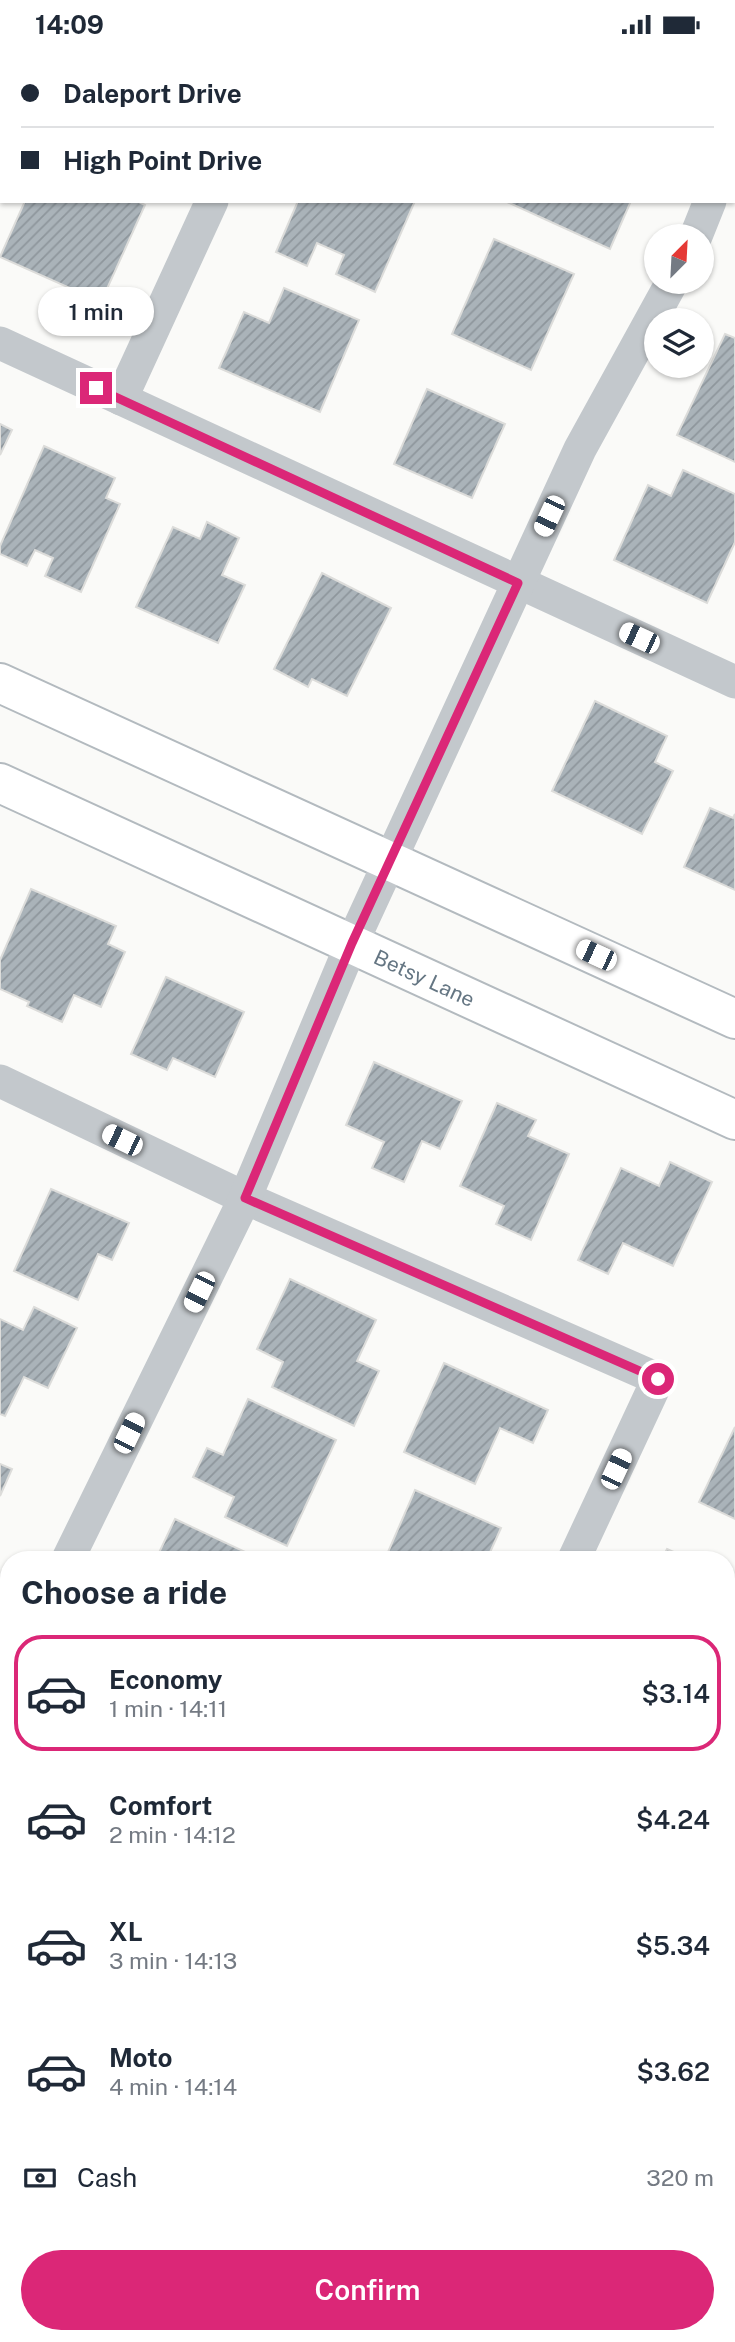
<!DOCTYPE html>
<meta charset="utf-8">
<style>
:root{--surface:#fff;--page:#f6f6f7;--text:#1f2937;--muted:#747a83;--line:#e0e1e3;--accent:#db2777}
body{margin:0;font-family:"Public Sans",sans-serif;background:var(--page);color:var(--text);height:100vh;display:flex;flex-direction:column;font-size:26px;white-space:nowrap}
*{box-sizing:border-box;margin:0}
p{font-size:23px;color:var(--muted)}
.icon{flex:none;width:38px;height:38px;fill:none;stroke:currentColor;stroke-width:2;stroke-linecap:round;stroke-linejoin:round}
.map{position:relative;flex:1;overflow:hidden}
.details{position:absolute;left:0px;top:1502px;width:735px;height:793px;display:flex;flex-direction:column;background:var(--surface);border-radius:28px 28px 0 0;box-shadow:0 2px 5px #0004}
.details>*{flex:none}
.banner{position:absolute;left:0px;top:0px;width:735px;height:154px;box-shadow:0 2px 5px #0004;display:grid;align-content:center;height:154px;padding:0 21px;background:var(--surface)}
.needle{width:46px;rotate:24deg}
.tools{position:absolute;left:644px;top:175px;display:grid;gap:14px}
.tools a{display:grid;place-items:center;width:70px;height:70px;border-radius:50%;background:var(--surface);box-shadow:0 2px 5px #0004;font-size:35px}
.end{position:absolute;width:32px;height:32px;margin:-16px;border:9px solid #db2777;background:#fff;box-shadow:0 0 0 4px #fff}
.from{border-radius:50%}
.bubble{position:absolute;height:49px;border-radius:24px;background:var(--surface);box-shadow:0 2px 5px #0004;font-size:23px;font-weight:600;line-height:49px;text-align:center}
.car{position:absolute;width:21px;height:42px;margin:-21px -10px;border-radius:9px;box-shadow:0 0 5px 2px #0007;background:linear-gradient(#fff 24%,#345 0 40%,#fff 0 76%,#345 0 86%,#fff 0)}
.banner b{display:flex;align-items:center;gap:24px;height:66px;font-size:26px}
.banner b+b{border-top:2px solid var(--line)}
.banner i{width:18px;height:18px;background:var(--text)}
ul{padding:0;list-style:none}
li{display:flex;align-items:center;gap:21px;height:116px;margin:0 14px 10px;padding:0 7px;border:4px solid transparent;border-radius:28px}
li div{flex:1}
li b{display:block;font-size:26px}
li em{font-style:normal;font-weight:600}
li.active{border-color:var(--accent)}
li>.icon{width:63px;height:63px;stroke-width:1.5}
h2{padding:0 21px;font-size:32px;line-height:84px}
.pay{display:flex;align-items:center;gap:18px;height:77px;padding:0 21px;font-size:26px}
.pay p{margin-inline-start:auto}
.button{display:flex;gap:14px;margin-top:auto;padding:14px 21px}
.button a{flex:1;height:80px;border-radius:42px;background:var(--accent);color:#fff;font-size:28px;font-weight:600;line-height:80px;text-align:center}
.status{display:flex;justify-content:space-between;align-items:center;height:49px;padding:0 35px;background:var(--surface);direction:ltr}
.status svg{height:19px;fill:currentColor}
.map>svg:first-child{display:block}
</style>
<div class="status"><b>14:09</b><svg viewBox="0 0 49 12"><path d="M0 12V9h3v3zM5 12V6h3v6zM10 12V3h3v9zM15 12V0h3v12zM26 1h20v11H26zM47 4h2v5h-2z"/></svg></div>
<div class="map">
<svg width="735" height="2293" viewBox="0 0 735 2293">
<defs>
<pattern id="building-hatch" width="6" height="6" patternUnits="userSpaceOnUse" patternTransform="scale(1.75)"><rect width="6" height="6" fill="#aab3b9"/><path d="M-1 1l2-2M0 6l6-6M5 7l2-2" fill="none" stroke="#8e969c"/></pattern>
</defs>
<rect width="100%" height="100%" fill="#fafaf8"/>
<g fill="url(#building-hatch)" stroke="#dcdcda" stroke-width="2">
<polygon points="113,0 202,0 112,2"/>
<polygon points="386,0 463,0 472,2 385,2"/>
<polygon points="553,0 649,0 553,2"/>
<polygon points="25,152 137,152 145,156 101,253 0,208"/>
<polygon points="298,152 415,152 375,243 336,225 344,206 317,194 307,217 276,203"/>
<polygon points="505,152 631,152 610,200"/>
<polygon points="494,190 574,225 531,321 452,285"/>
<polygon points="284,239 359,271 320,363 219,319 244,263 269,274"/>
<polygon points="725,285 735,289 735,413 677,386"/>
<polygon points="427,340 505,375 472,449 394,415"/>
<polygon points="0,375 12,381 0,406"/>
<polygon points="44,397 115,429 106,449 120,455 81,543 45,527 53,509 35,501 27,517 0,505 0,497"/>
<polygon points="683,421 735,445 735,493 707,554 614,511 648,436 671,447"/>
<polygon points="207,473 239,489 222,526 245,536 218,594 136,558 173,478 200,490"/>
<polygon points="322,524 391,559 347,647 312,630 308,638 274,620"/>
<polygon points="595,652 667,687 655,713 673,722 642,785 552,742"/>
<polygon points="710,759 733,769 735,765 735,841 684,818"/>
<polygon points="31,840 116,877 108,895 125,903 101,958 74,946 62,973 27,957 29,953 0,940 0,911"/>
<polygon points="166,928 244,963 215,1028 173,1009 167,1021 131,1005"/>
<polygon points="374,1013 462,1052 440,1100 422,1092 404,1133 372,1119 384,1093 346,1076"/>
<polygon points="497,1054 536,1071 528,1087 569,1105 531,1191 496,1175 504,1157 460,1137"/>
<polygon points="670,1113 712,1133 673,1217 623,1194 608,1225 578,1211 621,1119 659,1137"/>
<polygon points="51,1140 129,1174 112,1211 98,1205 78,1251 14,1222"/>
<polygon points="290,1230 376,1271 357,1312 379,1322 354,1377 272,1338 283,1313 257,1300"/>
<polygon points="34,1258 77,1279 48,1339 24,1328 5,1367 0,1365 0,1270 23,1281"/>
<polygon points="444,1314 548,1361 533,1394 500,1379 475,1435 404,1403"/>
<polygon points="248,1350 336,1391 287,1497 225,1468 234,1448 193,1428 207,1399 223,1406"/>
<polygon points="735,1378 735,1470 699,1453"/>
<polygon points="0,1415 12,1420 0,1447"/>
<polygon points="415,1441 501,1479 487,1510 385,1510"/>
<polygon points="175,1470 260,1510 156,1510"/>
<polygon points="667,1500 689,1510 662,1510"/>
<polygon points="726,1528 735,1532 735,1560 726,1579"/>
<polygon points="726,1805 735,1809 735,1895 726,1891"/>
<polygon points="726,1974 735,1976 735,2052 726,2050"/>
<polygon points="735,2128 735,2208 726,2210 726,2130"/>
<polygon points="315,2286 334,2286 337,2293 290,2293"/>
<polygon points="499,2286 616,2286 595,2293 532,2293 529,2286 502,2293"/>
</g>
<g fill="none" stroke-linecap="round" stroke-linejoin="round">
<defs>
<g id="secondary">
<polyline points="0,634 735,970"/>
<path id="s1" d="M0,734L735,1071"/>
</g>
</defs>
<use href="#secondary" stroke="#b3babf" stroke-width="42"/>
<g stroke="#c3c8cc" stroke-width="33">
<polyline points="281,2 281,0"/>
<polyline points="733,91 735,85"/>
<polyline points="696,187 710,152"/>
<polyline points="0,294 735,633"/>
<polyline points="121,350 212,152"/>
<polyline points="0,1032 245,1149 658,1330 574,1510"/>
<polyline points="68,1510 245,1149 352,894 580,400 672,233"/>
<polyline points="0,1685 9,1663"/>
<polyline points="419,2286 422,2293"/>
<polyline points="720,2293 735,2285"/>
</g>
<use href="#secondary" stroke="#fff" stroke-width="38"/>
</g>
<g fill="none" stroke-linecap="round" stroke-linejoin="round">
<polyline stroke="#db2777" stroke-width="9" points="96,339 518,534 352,894 245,1149 658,1330"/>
</g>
<g text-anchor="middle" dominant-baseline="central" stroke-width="7" stroke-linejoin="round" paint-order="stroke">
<g font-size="21" fill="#657683" stroke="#fff">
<text stroke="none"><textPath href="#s1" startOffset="467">Betsy Lane</textPath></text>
</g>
</g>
</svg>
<div class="tools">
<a><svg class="needle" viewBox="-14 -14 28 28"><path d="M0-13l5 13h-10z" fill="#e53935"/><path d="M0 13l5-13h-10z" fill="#747a83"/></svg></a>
<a><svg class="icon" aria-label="layers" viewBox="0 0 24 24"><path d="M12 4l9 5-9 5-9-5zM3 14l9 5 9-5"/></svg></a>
</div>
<i class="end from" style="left:658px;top:1330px"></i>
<i class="end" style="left:96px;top:339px"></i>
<div class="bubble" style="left:38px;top:238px;width:116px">1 min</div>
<i class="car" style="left:549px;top:467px;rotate:205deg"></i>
<i class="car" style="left:639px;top:589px;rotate:295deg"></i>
<i class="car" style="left:596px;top:906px;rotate:295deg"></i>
<i class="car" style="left:122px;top:1091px;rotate:296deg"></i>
<i class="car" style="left:199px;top:1243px;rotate:206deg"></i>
<i class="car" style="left:129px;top:1384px;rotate:26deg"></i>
<i class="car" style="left:616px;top:1420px;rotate:25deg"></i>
<div class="banner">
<b><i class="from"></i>Daleport Drive</b>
<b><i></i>High Point Drive</b>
</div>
<section class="details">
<h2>Choose a ride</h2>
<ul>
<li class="active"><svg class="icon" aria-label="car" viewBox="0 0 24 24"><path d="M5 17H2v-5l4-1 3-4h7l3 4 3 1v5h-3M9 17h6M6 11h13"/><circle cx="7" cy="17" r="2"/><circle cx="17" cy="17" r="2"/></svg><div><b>Economy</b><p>1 min · 14:11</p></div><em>$3.14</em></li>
<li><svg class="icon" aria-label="car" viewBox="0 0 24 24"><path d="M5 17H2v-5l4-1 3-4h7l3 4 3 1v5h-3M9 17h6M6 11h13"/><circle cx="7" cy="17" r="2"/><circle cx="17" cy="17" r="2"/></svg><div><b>Comfort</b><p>2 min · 14:12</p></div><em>$4.24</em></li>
<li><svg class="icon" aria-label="car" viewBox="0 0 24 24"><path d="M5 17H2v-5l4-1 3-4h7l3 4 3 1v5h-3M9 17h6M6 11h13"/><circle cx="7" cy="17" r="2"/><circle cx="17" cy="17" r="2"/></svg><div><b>XL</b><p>3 min · 14:13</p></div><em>$5.34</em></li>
<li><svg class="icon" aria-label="car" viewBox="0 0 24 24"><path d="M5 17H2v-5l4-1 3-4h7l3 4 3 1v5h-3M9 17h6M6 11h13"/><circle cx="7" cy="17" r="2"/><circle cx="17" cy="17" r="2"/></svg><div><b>Moto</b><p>4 min · 14:14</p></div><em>$3.62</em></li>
</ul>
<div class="pay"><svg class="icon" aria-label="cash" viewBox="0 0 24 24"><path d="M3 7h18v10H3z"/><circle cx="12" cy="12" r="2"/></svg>Cash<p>320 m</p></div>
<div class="button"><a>Confirm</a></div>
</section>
</div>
